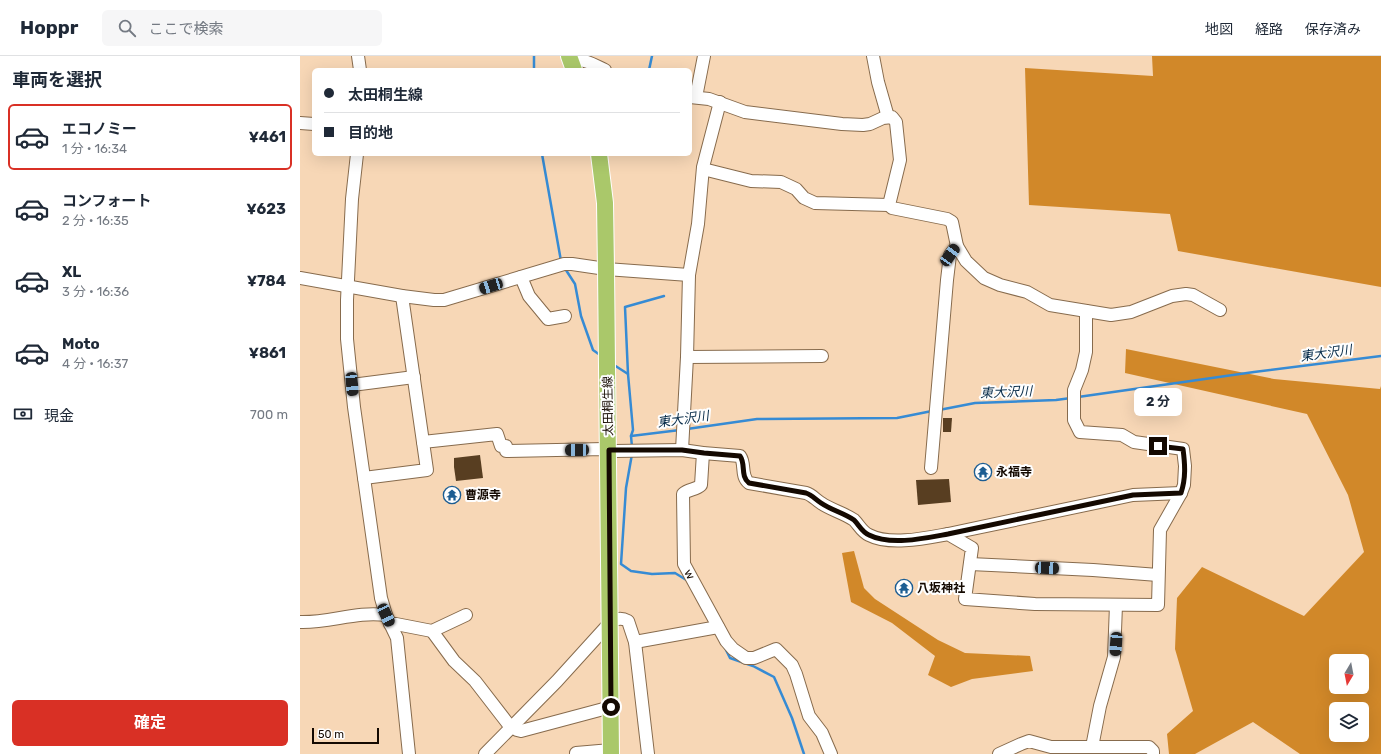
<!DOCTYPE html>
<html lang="ja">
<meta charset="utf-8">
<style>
:root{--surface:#fff;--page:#f6f6f7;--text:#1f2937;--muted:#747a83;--line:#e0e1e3;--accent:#d93025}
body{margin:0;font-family:Rubik,"Noto Sans JP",sans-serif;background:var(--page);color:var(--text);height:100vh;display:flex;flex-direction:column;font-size:15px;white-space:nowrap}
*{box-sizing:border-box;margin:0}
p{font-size:13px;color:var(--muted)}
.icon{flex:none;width:22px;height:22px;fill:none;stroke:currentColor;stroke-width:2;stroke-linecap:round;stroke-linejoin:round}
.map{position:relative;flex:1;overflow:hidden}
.panel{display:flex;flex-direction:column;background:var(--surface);width:300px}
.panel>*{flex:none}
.hud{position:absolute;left:12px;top:12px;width:380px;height:88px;border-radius:6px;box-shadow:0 4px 16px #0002;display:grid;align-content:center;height:88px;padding:0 12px;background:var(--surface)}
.needle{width:26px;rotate:190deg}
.fabs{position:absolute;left:1029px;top:598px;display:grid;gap:8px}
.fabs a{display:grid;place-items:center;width:40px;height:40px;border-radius:6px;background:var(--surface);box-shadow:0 4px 16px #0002;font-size:20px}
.scale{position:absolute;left:12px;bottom:10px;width:67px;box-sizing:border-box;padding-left:4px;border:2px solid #140901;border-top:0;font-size:11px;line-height:14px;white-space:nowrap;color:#140901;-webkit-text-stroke:3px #fefefe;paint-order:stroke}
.end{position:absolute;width:18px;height:18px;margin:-9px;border:5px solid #140901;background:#fff;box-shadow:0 0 0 2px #fff}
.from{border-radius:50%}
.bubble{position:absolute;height:28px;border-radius:6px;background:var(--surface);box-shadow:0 4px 16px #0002;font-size:13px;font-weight:700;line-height:28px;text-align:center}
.car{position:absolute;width:12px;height:24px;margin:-12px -6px;border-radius:5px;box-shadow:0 0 3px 1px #0007;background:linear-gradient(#222 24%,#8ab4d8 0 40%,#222 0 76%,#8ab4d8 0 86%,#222 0)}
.hud b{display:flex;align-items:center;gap:14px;height:38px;font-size:15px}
.hud b+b{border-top:1px solid var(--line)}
.hud i{width:10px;height:10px;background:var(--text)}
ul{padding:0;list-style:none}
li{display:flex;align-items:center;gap:12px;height:66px;margin:0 8px 6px;padding:0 4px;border:2px solid transparent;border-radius:6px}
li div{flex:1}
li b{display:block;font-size:15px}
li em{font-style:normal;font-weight:700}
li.active{border-color:var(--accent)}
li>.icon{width:36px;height:36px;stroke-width:1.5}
h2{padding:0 12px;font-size:18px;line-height:48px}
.pay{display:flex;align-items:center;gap:10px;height:44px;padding:0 12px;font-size:15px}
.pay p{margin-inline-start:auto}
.action{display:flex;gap:8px;margin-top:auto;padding:8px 12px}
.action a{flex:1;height:46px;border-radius:6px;background:var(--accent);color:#fff;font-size:16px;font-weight:700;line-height:46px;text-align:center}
header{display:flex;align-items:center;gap:24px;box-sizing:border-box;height:56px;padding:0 20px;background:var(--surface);border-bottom:1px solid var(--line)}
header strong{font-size:19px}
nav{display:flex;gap:22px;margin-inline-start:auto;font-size:14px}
.search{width:280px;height:36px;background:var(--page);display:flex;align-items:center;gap:10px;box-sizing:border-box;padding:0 14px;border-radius:6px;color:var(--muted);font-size:15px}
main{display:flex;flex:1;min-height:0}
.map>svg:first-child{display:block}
</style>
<header>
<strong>Hoppr</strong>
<div class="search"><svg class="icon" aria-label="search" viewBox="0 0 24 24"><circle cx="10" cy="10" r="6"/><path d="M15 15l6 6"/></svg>ここで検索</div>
<nav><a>地図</a><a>経路</a><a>保存済み</a></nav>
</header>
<main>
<section class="panel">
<h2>車両を選択</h2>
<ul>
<li class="active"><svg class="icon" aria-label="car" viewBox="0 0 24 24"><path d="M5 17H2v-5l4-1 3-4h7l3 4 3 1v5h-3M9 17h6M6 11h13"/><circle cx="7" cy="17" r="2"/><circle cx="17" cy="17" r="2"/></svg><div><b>エコノミー</b><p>1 分 · 16:34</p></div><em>¥461</em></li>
<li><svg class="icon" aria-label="car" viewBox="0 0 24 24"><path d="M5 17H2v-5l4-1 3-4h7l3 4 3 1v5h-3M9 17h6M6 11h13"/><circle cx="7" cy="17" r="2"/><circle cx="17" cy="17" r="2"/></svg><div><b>コンフォート</b><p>2 分 · 16:35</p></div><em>¥623</em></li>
<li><svg class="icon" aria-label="car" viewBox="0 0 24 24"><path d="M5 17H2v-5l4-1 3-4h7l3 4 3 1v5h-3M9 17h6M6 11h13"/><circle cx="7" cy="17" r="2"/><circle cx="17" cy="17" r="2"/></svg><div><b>XL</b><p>3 分 · 16:36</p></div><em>¥784</em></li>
<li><svg class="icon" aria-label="car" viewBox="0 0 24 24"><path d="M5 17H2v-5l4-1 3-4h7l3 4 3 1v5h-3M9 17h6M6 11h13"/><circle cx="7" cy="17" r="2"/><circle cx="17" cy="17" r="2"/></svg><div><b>Moto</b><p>4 分 · 16:37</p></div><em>¥861</em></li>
</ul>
<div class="pay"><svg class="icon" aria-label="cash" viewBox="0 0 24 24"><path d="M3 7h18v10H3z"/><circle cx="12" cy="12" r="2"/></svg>現金<p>700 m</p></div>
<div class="action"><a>確定</a></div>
</section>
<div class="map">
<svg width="1081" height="698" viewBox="0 0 1081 698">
<rect width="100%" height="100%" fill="#f7d7b6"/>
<g fill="#d18829" fill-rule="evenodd">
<polygon points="852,0 1081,0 1081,231 878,195 870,158 729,149 725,12 853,20"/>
<path d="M826,293L974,323L1080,333L1081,330V698H1000L953,666L895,698H869L867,678L893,655L875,593L877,542L902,511L1004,560L1064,496L1048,439L1007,358L825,317ZM1036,605H1062V631H1036ZM1036,653H1062V679H1036Z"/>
<polygon points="554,495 564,532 575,543 638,584 665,597 730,600 733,615 672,623 651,631 628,619 635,600 592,567 551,546 542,497"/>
</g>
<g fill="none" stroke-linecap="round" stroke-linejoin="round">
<g stroke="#368bd4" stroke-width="2.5">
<polyline points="234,0 234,14"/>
<polyline points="349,14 352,0"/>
<polyline points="242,98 261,205"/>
<polyline points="264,211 275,228 281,260 293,294 300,299"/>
<polyline points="314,309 328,318 333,374 331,380 332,391"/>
<polyline points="328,318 325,251 364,240"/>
<polyline points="778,341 954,316 1081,300"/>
<polyline points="639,354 675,347 756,344 771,342"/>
<polyline points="387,373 457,363 597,362 632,355"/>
<polyline points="331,380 380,374"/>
<polyline points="332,398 326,432 321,508 331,515 352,518 375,517 388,525"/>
<polyline points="425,592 430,602 453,610 474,621 492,662 504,698"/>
</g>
</g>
<g fill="#583e21">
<polygon points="643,362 652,362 651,376 643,376"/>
<polygon points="180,399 183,422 156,425 154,411 154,402"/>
<polygon points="649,423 651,446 618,449 616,424"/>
</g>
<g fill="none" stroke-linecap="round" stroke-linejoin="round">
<defs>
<g id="minor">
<polyline points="58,0 60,14"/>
<polyline points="573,0 578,26 588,61"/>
<path d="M270,4C283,2 294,9 305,14"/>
<polyline points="390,41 409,43 445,56 542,68 563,69 570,68 583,62 592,61 596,66 600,104 589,149 592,152 647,163 652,166 657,190 666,205 684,222 700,229 727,236 750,249 811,259 831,256 872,240 886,238 893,239 920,254"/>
<polyline points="396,41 404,0"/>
<polyline points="0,67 14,68"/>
<polyline points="57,98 52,143 47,244 47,283 54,351 81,542 86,559 97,582 109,698"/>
<polyline points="403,113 451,125 481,126 496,133 504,142 515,147 589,149"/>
<polyline points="221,221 229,240 248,263 265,260"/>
<polyline points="0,222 102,240 134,244 144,244 264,208 272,208 306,213 389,219"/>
<polyline points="387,301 522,300"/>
<polyline points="52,329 114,321"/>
<path d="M123,386L197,378L201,390H206V395L305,393L315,395L382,394L403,397L440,400C446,408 440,420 449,427L506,437C512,439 515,443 521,447C531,454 544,457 554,464C559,469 562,476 569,479C590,490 626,482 648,478L672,492L665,543L735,548L858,549L860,474L881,437L884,429L885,410L883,393L834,386L822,379L780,376L774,364V334L782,314L786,296V255"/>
<polyline points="382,394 387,301 389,219 398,168 403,111 420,46"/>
<path id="s1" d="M403,397L401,429C396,434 388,433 383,438L384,508L426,585L433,593L446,602H454L476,593L492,609L496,618L509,660L522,677L531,698"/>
<polyline points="631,412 647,224 650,199 657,190"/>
<polyline points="64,422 127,414 102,240"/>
<polyline points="648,478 833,439 881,437"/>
<polyline points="670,508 793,514 858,519"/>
<path d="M0,566C30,567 56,555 86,559"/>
<polyline points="90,568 96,568 132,575 166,559"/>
<polyline points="132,575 154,605 175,625 209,669 217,674 221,675 311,651"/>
<polyline points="335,586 418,571"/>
<polyline points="792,691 800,650 814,601 816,549"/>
<polyline points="276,697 311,694"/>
<path d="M185,698L257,625L306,571C312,564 319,560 328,565L335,586L348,698"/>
<polyline points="699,698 721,688 729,685 751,691 849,691 853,695 853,698"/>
</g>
<g id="major">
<polyline points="269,0 274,14"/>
<polyline points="299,98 305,147 306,213 311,698"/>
</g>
</defs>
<use href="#minor" stroke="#876b4d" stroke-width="14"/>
<use href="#major" stroke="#fff" stroke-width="18"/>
<use href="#minor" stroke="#fff" stroke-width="12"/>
<use href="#major" stroke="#aac86a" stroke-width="16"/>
</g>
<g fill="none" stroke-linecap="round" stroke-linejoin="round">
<path stroke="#140901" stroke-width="5" d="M311,651L309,394H382L404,397L440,400C446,408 440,420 449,427L506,437C512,439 515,443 521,447C531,454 544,457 554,464C559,469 562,476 569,479C591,490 626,482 648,478L833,439L881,437C886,422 885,408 883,393L858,390"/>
</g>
<defs>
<symbol id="temple-ring" viewBox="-11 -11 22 22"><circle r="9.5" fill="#fefefe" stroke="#1c5d92" stroke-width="1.5"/><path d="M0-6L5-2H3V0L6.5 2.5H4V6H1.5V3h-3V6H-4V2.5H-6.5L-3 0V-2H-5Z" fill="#1c5d92"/></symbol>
</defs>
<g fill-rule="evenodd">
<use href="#temple-ring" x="673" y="406" width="20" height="20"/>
<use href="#temple-ring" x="142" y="429" width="20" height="20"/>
<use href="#temple-ring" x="594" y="522" width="20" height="20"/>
</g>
<g text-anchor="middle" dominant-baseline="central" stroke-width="4" stroke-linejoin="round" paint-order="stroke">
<g font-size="12" fill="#140901" stroke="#fefefe">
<text transform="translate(308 350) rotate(-91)">太田桐生線</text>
<text stroke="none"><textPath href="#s1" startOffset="134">w</textPath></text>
</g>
<g font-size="12" font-weight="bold" fill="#140901" stroke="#fefefe" text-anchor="start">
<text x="696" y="416">永福寺</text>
<text x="165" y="439">曹源寺</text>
<text x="617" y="532">八坂神社</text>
</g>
<g font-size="13" font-style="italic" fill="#082c49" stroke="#fefefe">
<text transform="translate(1026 297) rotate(-8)">東大沢川</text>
<text transform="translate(706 336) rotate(-2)">東大沢川</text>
<text transform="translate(383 363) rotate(-8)">東大沢川</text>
</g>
</g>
</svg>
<div class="fabs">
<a><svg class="needle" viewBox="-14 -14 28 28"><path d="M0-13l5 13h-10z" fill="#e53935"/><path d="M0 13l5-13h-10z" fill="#747a83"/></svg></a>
<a><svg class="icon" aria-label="layers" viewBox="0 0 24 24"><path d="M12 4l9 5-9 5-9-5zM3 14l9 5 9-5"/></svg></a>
</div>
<div class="scale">50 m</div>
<i class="end from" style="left:311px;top:651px"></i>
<i class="end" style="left:858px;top:390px"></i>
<div class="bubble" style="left:834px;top:332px;width:48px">2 分</div>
<i class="car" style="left:650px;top:199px;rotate:35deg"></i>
<i class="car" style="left:191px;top:230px;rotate:253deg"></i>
<i class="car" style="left:52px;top:328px;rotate:175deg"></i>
<i class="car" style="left:277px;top:394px;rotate:269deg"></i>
<i class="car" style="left:747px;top:512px;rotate:93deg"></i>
<i class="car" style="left:86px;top:559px;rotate:155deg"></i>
<i class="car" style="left:816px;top:588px;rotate:184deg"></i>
<div class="hud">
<b><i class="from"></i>太田桐生線</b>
<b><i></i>目的地</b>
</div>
</div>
</main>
